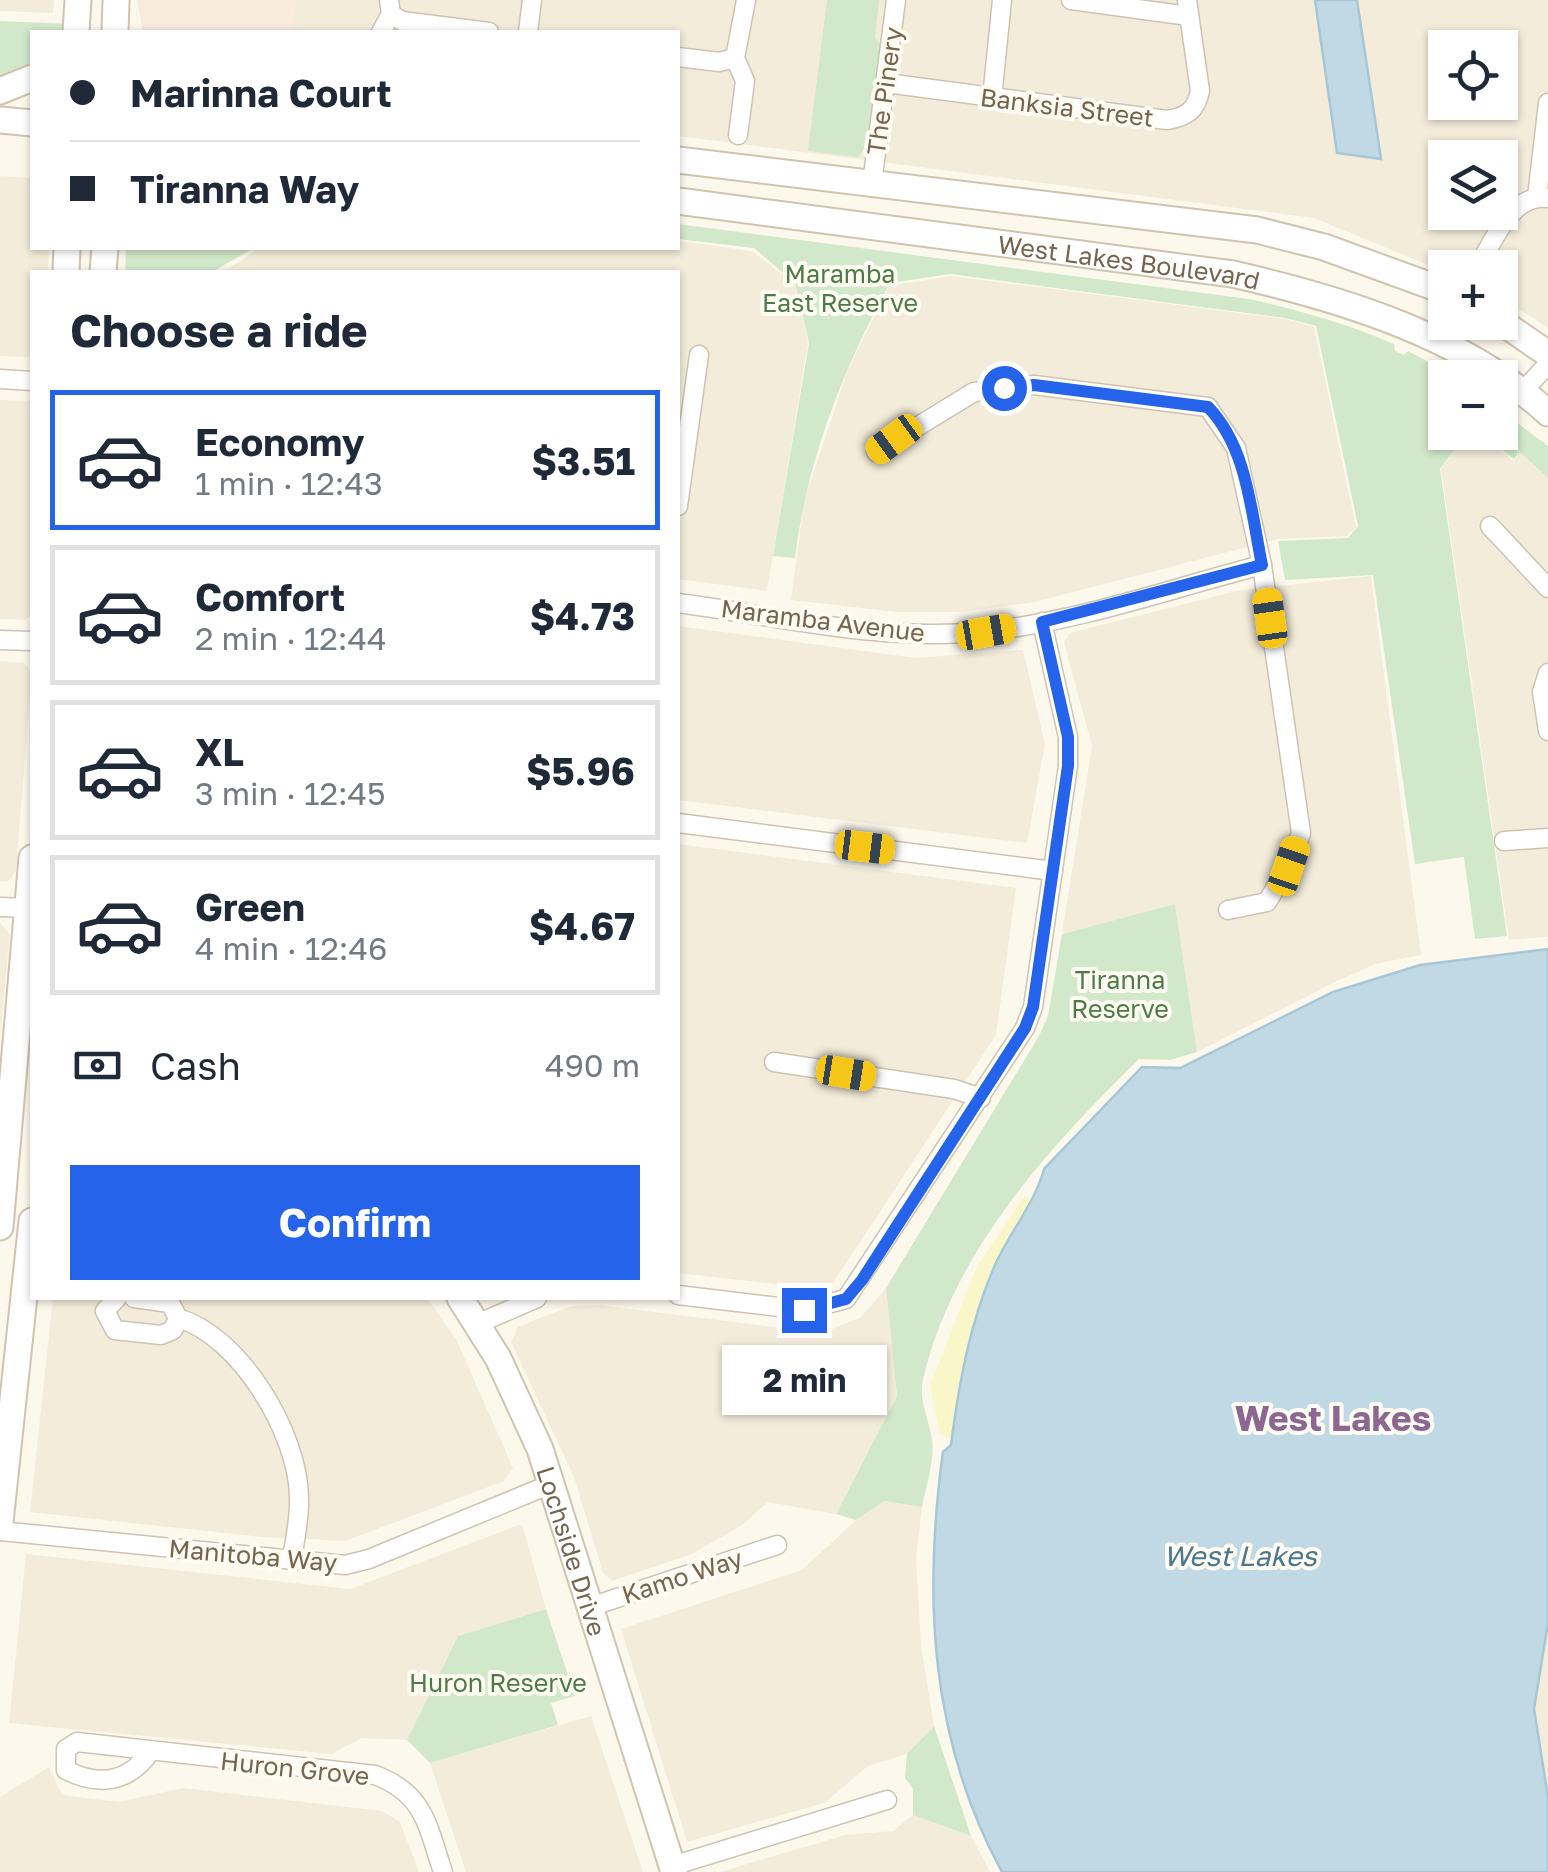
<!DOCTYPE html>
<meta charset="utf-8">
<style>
:root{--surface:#fff;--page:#f2f2f3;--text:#1f2937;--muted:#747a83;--line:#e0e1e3;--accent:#2563eb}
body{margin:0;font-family:"Golos Text",sans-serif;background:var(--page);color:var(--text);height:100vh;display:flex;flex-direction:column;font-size:38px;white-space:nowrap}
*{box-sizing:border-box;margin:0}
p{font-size:32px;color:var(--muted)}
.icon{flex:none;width:55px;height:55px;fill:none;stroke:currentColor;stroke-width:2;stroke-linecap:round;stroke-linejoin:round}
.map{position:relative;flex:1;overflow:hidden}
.sheet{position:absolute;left:30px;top:270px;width:650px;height:1030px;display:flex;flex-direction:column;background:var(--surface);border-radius:0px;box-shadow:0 2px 8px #0004}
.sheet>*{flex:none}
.guide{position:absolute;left:30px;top:30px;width:650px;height:220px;border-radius:0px;box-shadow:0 2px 8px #0004;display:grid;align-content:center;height:220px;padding:0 40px;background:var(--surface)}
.tools{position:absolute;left:1428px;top:30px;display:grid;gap:20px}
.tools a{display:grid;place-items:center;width:90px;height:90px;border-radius:0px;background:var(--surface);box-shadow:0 2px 8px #0004;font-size:50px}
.end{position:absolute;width:45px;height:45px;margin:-22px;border:12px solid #2563eb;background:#fff;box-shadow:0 0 0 5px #fff}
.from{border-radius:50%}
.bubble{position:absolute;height:70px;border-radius:0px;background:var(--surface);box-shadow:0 2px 8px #0004;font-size:32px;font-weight:700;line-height:70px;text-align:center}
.car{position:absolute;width:30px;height:60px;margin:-30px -15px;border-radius:12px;box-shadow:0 0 8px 2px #0007;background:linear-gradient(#f5c518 24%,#345 0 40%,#f5c518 0 76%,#345 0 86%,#f5c518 0)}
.guide b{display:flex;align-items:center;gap:35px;height:95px;font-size:38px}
.guide b+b{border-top:2px solid var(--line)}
.guide i{width:25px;height:25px;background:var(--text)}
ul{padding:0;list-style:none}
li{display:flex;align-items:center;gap:30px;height:140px;margin:0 20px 15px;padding:0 20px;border:5px solid var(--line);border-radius:0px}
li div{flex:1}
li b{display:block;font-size:38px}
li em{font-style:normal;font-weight:700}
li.active{border-color:var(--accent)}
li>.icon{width:90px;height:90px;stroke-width:1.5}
h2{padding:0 40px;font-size:45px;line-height:120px}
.pay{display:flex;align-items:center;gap:25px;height:110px;padding:0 40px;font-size:38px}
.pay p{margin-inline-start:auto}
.button{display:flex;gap:20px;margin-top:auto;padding:20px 40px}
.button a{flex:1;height:115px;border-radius:0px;background:var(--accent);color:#fff;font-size:40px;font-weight:700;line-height:115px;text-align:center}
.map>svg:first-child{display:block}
</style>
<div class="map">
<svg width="1548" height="1872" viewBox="0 0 1548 1872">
<rect width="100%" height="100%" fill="#fcf8ec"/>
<g fill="#f3ecda" fill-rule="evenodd">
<polygon points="0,0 54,0 53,13 0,11"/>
<path d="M295,0H1548V328L1500,297V268H1445V272L1314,218L678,136V32H291ZM1445,48H1500V102H1445ZM1445,158H1500V212H1445Z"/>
<polygon points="0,176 32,178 32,248 49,248 48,272 32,272 32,357 0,356"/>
<polygon points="678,241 752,251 795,284 808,342 767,591 678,579 678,272 223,272 260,248 678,248"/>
<polygon points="951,276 1285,319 1314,327 1356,527 1347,536 1278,539 1035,602 962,612 897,612 791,600 804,501 847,372 889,286"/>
<polygon points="0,400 32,401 32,614 26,620 0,619"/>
<polygon points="1468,433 1480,433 1514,461 1520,452 1548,478 1548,937 1509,940 1441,469"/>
<polygon points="1371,576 1421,955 1375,964 1337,981 1197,1052 1175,904 1062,934 1092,746 1064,642 1070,633 1241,590"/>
<polygon points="678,626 916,658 1023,650 1045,744 1027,843 678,800"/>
<polygon points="0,661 24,663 32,672 16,871 7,882 0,881"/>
<polygon points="678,844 1016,888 996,1035 833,1283 818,1289 678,1273"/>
<polygon points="0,923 10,935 0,1035"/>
<polygon points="886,1288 897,1396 836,1514 768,1502 742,1525 692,1554 612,1581 603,1573 574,1477 511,1342 518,1327 571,1306 599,1305 823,1333 861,1317"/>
<polygon points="53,1298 427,1298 456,1339 513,1468 504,1481 345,1541 262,1537 30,1512"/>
<polygon points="884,1501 922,1507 916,1558 921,1646 934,1726 907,1754 868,1766 824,1803 687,1842 621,1629 802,1570 856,1520"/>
<polygon points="522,1524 546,1609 458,1636 407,1740 362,1738 331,1754 9,1723 26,1554 350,1589"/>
<polygon points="1548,1623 1548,1797 1534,1709"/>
<polygon points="591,1716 643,1872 466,1872 430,1763"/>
<polygon points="49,1767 62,1795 119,1802 183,1788 382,1811 400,1822 419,1872 0,1872 0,1797"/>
<polygon points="913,1815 971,1836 990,1872 720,1872 845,1835 893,1831"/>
</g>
<polygon fill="#f8eadd" points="137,0 295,0 291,32 143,32"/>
<g fill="#d1e9ca">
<polygon points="827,0 879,0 875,38 881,45 867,145 858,157 808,151"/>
<polygon points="0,21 70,24 68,32 32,32 32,71 0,77"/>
<path d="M678,224L1249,299C1299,310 1347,324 1394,344L1395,351L1404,355L1408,351L1457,377L1445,378V432L1467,433L1440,469L1507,936L1475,939L1464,857L1415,864L1373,575L1285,580L1278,541L1348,538L1358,526L1316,326L1285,318L950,274L890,283C843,369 807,460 795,558L773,556L809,343L795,283L754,248L678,239Z"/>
<polygon points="126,248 254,248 212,272 125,272"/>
<polygon points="1500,410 1548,446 1548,478 1520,452 1514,459 1480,433 1500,432"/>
<path d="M1175,904L1197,1052L1170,1060L1139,1059C1049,1147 953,1252 923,1379C918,1398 929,1420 932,1439C935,1460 926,1486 922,1507L884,1501L856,1520L836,1514L897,1396L886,1288L1039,1036L1048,1016L1062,934Z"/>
<polygon points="546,1609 575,1696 551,1703 558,1725 430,1763 407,1740 458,1636"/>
<polygon points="934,1726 971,1836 913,1815 913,1789 905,1778 907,1754"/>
</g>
<polygon fill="#f9f7c9" points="1025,1195 1033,1200 954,1441 940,1433 930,1386 976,1268"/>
<g fill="#c0d9e5" stroke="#a7c6d6" stroke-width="2.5">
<polygon points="1315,0 1357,0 1381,159 1337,153"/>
<path d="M1548,949V1623L1534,1709L1548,1797V1872H1002C930,1740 923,1597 943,1452L951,1445C959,1383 970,1322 995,1265C1010,1232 1035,1203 1044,1169L1142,1067L1180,1068L1333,992L1420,965Z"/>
</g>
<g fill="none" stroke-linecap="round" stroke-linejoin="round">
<defs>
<g id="street">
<polyline points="1071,0 1189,16"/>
<polyline points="391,14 402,21 489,32"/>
<polyline points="381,32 391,14 389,0"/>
<polyline points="528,32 532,0"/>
<polyline points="678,57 719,62 735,58"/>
<path d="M886,83L1167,120C1186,117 1196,111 1200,91L1187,0"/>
<polyline points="992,98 1002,0"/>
<polyline points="738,135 745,81 735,58 746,0"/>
<polyline points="872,183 896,0"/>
<polyline points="1537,197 1548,103"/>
<path d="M1477,268C1494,241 1511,193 1548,198"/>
<polyline points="0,379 32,381"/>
<polyline points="1523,391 1548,364"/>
<polyline points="876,452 974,392 1034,385 1208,407 1236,448 1262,565 1301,833 1289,866 1267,902 1228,910"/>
<polyline points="678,506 699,355"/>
<polyline points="1490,526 1548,588"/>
<path d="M678,603C778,616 886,643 988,631C1080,621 1172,588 1262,565"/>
<polyline points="0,640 32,641"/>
<polyline points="1548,673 1542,692 1548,731"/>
<polyline points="678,823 1053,871"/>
<polyline points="1504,841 1548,838"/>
<polyline points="0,907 29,908"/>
<polyline points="774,1062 954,1089 981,1098"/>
<polyline points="678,1295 804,1310 846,1299 1025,1028 1033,1007 1068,766 1068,737 1042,622"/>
<polyline points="117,1298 105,1311 115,1330 161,1335 173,1330 178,1318 170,1303 134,1298"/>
<path d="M178,1318C240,1336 298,1433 299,1497C300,1517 295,1539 292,1559"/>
<polyline points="477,1324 537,1298"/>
<polyline points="0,1531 345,1565 369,1559 551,1484"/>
<polyline points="587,1608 777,1545"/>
<path d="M150,1752C129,1782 99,1787 66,1770V1749L77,1742L375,1775C425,1794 427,1825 443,1872"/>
<polyline points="672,1866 887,1800"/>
</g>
<g id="secondary">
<polyline points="76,32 78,0"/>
<polyline points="115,32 116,0"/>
<polyline points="0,91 32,78"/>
<polyline points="0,120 32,123"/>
<polyline points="678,160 1257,230 1324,247 1445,291"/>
<path id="s1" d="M678,201L1233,274C1342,299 1464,336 1548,413"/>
<polyline points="66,272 67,248"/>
<polyline points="103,272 105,248"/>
<polyline points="1500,321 1548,354"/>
<polyline points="0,1227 32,858"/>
<path id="s2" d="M460,1298L498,1358L540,1449L674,1872"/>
<polyline points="0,1522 32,1221"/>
</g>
</defs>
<use href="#street" stroke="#cec3b1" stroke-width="21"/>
<use href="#secondary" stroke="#d0c4af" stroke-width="29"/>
<use href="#street" stroke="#fff" stroke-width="18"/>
<use href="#secondary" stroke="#fff" stroke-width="25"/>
</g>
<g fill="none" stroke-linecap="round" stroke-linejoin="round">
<path stroke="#2563eb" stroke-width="12" d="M804,1310L846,1299L862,1280L1025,1028L1033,1007L1068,766V737L1042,622L1262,565C1251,511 1247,447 1208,407L1034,385L1004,388"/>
</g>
<g text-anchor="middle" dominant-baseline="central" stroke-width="8" stroke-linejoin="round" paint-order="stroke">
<g font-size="25" fill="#76644f" stroke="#fefcf2">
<text transform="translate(884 91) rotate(-82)">The Pinery</text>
<text transform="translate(1067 107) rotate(7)">Banksia Street</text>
<text stroke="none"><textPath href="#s1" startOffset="455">West Lakes Boulevard</textPath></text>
<text transform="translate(823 620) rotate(7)">Maramba Avenue</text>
<text stroke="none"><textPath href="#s2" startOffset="278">Lochside Drive</textPath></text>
<text transform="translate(253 1555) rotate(5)">Manitoba Way</text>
<text transform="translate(682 1576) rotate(-18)">Kamo Way</text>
<text transform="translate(295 1768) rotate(6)">Huron Grove</text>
</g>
<g font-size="25" fill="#4d7b47" stroke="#fefcf2">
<text x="840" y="273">Maramba<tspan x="840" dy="29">East Reserve</tspan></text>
<text x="1120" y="979">Tiranna<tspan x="1120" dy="29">Reserve</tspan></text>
<text x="498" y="1682">Huron Reserve</text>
</g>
<g font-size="28" font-style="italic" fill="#4c788f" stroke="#fefcf2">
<text x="1240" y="1555">West Lakes</text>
</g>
<g font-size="35" font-weight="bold" fill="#8c6791" stroke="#fefcf2">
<text x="1333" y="1418">West Lakes</text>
</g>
</g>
</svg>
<div class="tools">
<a><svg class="icon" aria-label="locate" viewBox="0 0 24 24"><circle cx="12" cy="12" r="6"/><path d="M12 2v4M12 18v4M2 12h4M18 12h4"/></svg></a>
<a><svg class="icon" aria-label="layers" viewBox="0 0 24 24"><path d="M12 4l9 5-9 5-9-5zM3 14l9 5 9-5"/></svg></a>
<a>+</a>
<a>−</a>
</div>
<i class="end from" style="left:1004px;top:388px"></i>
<i class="end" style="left:804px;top:1310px"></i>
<div class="bubble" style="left:722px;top:1345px;width:165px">2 min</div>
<i class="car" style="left:894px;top:439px;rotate:234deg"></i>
<i class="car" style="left:1270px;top:618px;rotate:352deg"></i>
<i class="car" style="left:986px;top:632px;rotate:80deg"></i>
<i class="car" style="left:865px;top:847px;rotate:97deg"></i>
<i class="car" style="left:1289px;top:866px;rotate:19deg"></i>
<i class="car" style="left:846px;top:1073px;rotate:99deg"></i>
<div class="guide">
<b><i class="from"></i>Marinna Court</b>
<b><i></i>Tiranna Way</b>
</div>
<section class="sheet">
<h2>Choose a ride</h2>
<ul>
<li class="active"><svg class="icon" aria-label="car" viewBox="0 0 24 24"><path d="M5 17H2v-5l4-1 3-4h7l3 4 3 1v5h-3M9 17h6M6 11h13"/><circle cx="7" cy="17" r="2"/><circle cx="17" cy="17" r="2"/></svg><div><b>Economy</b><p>1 min · 12:43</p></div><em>$3.51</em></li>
<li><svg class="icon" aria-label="car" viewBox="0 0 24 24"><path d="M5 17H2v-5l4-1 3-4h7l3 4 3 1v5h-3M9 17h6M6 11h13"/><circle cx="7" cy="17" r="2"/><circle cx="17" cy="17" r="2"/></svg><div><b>Comfort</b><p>2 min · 12:44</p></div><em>$4.73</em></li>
<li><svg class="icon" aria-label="car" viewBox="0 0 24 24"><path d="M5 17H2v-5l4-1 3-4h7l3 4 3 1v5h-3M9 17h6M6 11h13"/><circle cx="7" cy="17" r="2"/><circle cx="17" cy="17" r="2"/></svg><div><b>XL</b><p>3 min · 12:45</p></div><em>$5.96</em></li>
<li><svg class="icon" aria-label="car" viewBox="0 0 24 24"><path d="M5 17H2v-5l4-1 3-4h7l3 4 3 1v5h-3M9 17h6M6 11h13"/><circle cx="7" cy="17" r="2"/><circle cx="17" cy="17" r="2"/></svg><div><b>Green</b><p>4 min · 12:46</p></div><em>$4.67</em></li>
</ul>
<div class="pay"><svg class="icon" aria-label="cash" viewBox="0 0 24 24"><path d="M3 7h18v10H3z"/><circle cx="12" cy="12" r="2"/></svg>Cash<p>490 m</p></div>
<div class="button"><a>Confirm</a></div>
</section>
</div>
